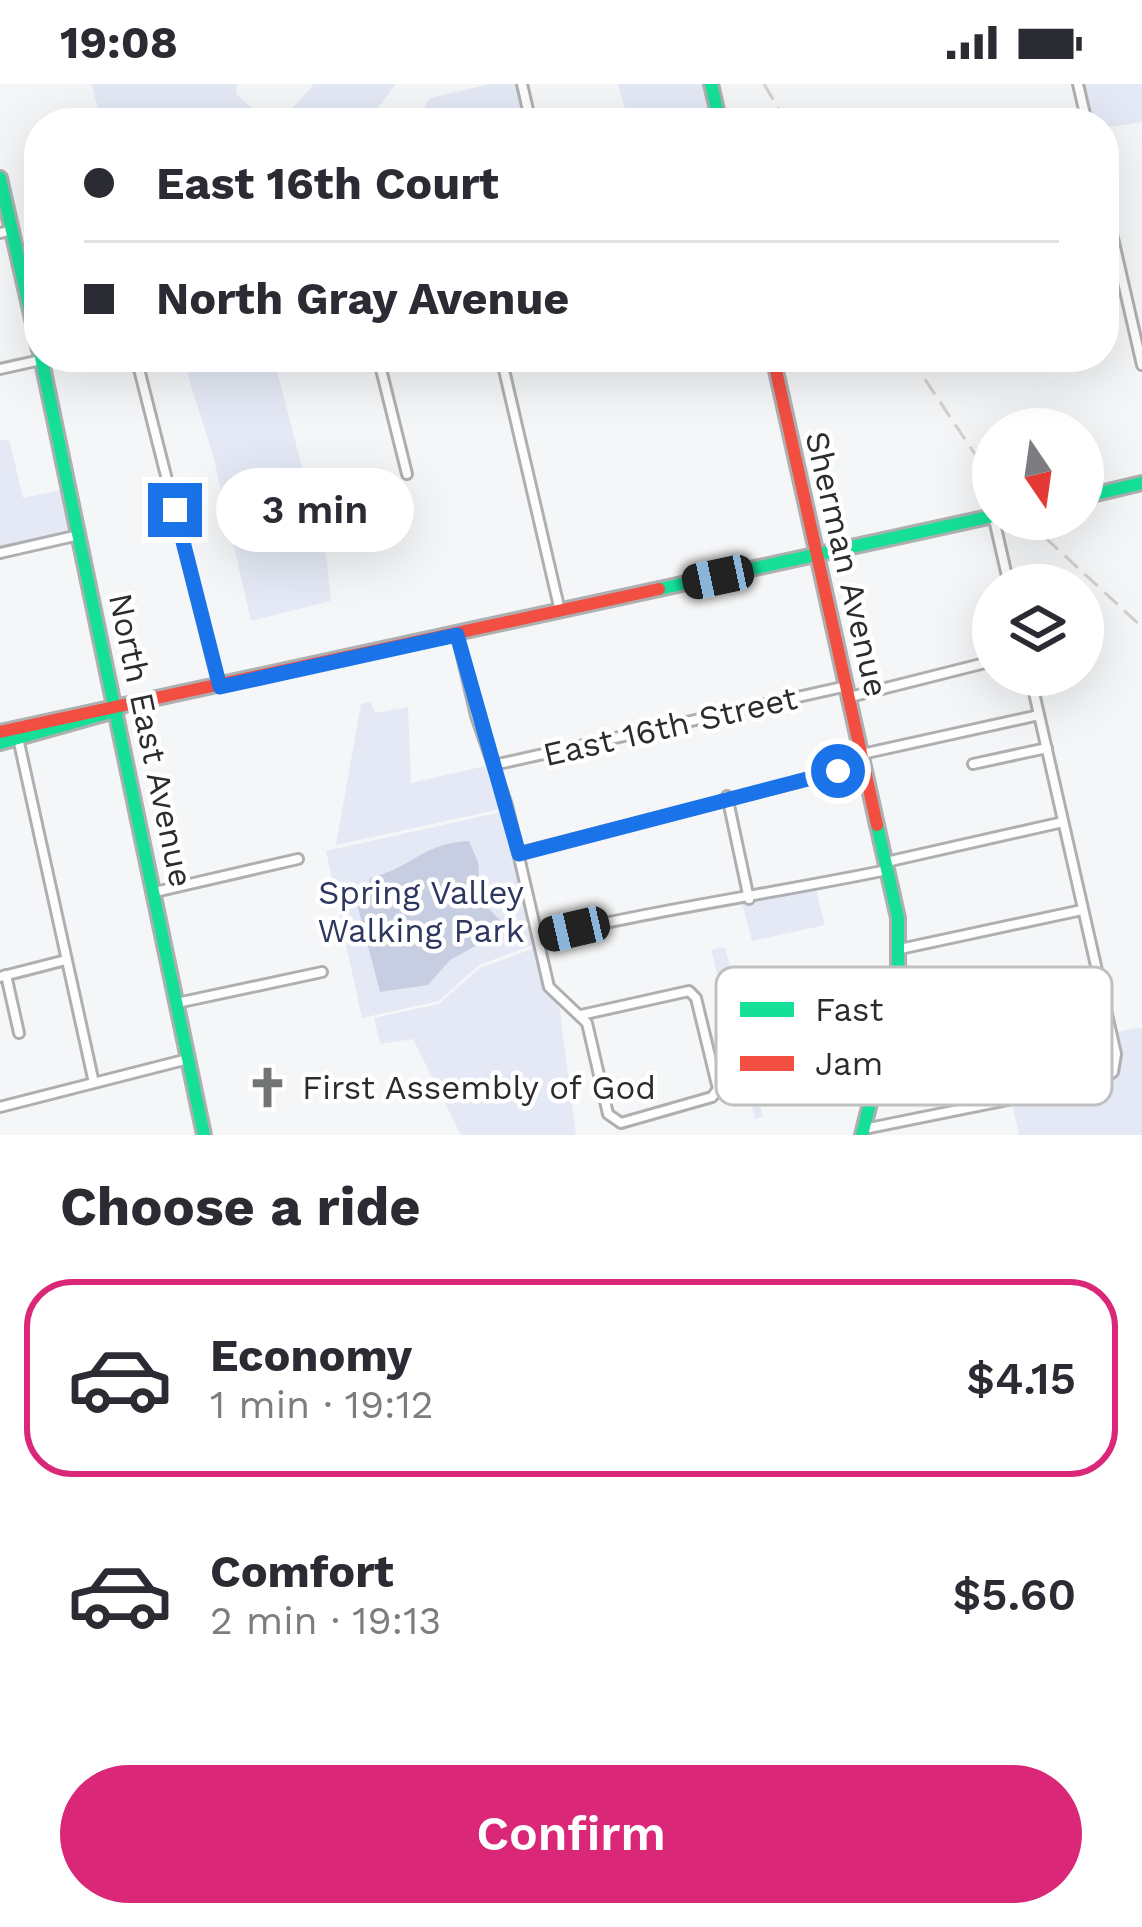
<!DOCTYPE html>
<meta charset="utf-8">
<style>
:root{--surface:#fff;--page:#f7f7f7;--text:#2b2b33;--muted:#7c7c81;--line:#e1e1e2;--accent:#db2777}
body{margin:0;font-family:"Work Sans",sans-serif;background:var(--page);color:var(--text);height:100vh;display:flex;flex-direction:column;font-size:45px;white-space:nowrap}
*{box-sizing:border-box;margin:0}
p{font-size:39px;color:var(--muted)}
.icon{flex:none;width:66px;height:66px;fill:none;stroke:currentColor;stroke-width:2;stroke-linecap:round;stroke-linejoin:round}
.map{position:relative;height:1051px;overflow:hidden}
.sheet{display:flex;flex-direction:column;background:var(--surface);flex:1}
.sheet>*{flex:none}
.banner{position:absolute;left:24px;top:24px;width:1095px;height:264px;border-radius:48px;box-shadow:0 12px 48px #0002;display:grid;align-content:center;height:264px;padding:0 60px;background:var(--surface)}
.needle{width:78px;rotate:167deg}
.controls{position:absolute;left:972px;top:324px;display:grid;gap:24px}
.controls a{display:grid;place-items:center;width:132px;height:132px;border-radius:50%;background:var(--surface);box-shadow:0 12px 48px #0002;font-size:60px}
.end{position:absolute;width:54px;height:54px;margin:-27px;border:15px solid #1a73e8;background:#fff;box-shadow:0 0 0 6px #fff}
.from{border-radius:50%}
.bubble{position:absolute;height:84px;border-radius:42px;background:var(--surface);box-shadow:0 12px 48px #0002;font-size:39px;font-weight:600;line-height:84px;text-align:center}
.car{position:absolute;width:36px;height:72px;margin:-36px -18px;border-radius:15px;box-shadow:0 0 9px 3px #0007;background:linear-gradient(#222 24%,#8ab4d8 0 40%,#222 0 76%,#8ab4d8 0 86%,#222 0)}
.banner b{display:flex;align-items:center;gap:42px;height:114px;font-size:45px}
.banner b+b{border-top:3px solid var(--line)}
.banner i{width:30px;height:30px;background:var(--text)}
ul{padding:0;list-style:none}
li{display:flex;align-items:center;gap:36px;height:198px;margin:0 24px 18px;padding:0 36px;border:6px solid transparent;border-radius:48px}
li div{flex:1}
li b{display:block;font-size:45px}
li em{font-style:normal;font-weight:600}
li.active{border-color:var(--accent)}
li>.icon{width:108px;height:108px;stroke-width:1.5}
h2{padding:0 60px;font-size:54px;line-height:144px}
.cta{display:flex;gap:24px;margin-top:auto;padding:24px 60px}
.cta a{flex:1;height:138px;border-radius:72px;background:var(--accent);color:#fff;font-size:48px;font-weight:600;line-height:138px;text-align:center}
.status{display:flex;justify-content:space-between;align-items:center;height:84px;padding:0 60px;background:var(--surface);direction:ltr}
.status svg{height:33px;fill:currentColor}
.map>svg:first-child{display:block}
</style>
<div class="status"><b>19:08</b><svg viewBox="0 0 49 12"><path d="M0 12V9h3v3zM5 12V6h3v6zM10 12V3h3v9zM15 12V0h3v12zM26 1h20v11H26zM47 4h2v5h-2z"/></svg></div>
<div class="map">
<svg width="1142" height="1051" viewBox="0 0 1142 1051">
<rect width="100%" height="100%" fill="#f5f6f7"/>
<g fill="#e4e9f5">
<polygon points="92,0 237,0 236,10 254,26 287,30 314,0 396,0 366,39 101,39"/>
<polygon points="490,0 517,0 526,38 411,39 431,14"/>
<polygon points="618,0 708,0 715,28 671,39 629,39"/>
<polygon points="1081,0 1142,0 1142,38 1104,44 1104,39 1090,39"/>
<polygon points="182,273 215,273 211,287 275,280 327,478 331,517 251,537 213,371"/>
<polygon points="9,355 23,414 66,405 70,449 0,466 0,357"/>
<polygon points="371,618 375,629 408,623 411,699 490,681 505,724 336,761 361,620"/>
<polygon points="506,727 536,860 479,881 439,917 362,934 326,767"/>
<polygon points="816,805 825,841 752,857 742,820"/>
<polygon points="537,863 546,904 559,921 576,1051 461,1051 413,955 380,960 374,934 439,920 480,884"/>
<polygon points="725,863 735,901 775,892 796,933 742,948 763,1033 755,1035 711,866"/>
<polygon points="1142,943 1142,1051 1019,1051 1012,1018 1111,997 1119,982 1112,949"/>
</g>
<path fill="#c8cee2" d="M469,757L478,778L481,817L501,837V848L450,876L428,901L380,908L355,812L368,803L370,794C412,784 422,759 469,757Z"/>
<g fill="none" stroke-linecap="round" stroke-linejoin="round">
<defs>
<g id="street">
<polyline points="522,0 531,39"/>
<polyline points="1078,0 1087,39"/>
<polyline points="1104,115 1142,281"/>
<polyline points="0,149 12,146"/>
<polyline points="136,273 219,602"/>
<polyline points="378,273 407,390"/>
<polyline points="501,273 560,527"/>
<polyline points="0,285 54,273"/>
<polyline points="994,435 1009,501"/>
<polyline points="0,469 79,451"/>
<polyline points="457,551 476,632 507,721 549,903 587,939 608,1030 621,1039 712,1013 718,1005 696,914 689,907 581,931"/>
<polyline points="850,613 993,577"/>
<polyline points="18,654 94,999"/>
<polyline points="862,670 1039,631"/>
<polyline points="973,680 1047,664"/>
<polyline points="494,681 847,602"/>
<polyline points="727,712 749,815"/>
<polyline points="519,769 865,681"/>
<polyline points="886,778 1063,738"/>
<polyline points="155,808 298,775"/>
<path d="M538,854C653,826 770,810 887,786"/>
<polyline points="900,865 1082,826"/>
<polyline points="6,891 19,949"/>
<polyline points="0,893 66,876"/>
<polyline points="177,919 322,888"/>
<polyline points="0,1023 188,975"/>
<polyline points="864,1045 1101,997 1113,988 1116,970 1030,591"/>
</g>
<g id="fast">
<polyline points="711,0 720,39"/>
<polyline points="0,94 39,266"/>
<polyline points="41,273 204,1051"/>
<polyline points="1083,413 1142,399"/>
<polyline points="659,505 993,432"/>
<polyline points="0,659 118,626"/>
<polyline points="862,1051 898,908 898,834 877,741"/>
</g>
<g id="jam">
<polyline points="773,273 877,741"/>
<polyline points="0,648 659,505"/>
</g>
</defs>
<use href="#street" stroke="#aeafb0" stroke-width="14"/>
<use href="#fast" stroke="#aeafb0" stroke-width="18"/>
<use href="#jam" stroke="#aeafb0" stroke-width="18"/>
<use href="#street" stroke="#fefefe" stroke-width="8"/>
<use href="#fast" stroke="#16e098" stroke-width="12"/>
<use href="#jam" stroke="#f24e42" stroke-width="12"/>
<g stroke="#d1d1d2" stroke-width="3" stroke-dasharray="18 9" stroke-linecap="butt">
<polyline points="764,0 787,39"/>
<polyline points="910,273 993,397"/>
<polyline points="1025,435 1142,543"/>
</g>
</g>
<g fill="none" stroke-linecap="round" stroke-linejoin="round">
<polyline stroke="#1a73e8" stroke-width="15" points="175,426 220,603 457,551 519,770 838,687"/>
</g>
<defs>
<symbol id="church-bare" viewBox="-9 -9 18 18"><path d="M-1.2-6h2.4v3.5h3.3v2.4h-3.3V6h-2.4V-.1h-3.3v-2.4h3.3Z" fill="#727374" stroke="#fff" stroke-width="2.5" paint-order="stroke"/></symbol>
</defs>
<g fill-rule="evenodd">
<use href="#church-bare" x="238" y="974" width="59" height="59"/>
</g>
<g text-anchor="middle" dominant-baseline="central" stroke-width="9" stroke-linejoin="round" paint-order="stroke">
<g font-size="33" fill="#2c2c2e" stroke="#fff">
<text transform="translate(847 480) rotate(77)">Sherman Avenue</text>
<text transform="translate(670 642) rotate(-13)">East 16th Street</text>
<text transform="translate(151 656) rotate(78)">North East Avenue</text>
</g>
<g font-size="33" fill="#2d375f" stroke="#fff">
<text x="421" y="808">Spring Valley<tspan x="421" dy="38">Walking Park</tspan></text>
</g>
<g font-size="33" fill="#2c2c2e" stroke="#fff" text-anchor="start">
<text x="302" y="1003">First Assembly of God</text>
</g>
</g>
<rect x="716" y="883" width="396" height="138" rx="18" fill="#fff" stroke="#c0c0c0" stroke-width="3"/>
<rect x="740" y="918" width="54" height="15" fill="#16e098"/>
<rect x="740" y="972" width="54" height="15" fill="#f24e42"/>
<g font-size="33" fill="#2c2c2e">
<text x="815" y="937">Fast</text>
<text x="815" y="991">Jam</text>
</g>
</svg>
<div class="controls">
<a><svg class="needle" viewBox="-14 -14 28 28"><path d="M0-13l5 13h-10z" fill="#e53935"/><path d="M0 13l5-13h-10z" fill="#7c7c81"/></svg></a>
<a><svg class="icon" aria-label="layers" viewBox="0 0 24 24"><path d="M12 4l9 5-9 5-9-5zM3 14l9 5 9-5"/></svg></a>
</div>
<i class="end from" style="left:838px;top:687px"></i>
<i class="end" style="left:175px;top:426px"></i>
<div class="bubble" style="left:216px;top:384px;width:198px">3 min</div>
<i class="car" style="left:718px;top:493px;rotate:258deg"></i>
<i class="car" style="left:574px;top:845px;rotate:257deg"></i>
<div class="banner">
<b><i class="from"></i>East 16th Court</b>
<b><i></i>North Gray Avenue</b>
</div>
</div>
<section class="sheet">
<h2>Choose a ride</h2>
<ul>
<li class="active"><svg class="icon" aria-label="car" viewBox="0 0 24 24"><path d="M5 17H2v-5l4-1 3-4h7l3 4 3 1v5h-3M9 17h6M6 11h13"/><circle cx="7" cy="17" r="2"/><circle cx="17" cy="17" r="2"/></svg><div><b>Economy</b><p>1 min · 19:12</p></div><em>$4.15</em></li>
<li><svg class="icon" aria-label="car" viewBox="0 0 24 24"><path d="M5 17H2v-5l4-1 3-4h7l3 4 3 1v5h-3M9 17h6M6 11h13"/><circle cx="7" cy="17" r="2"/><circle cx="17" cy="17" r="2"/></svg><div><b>Comfort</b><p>2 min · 19:13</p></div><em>$5.60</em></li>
</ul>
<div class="cta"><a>Confirm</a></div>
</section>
